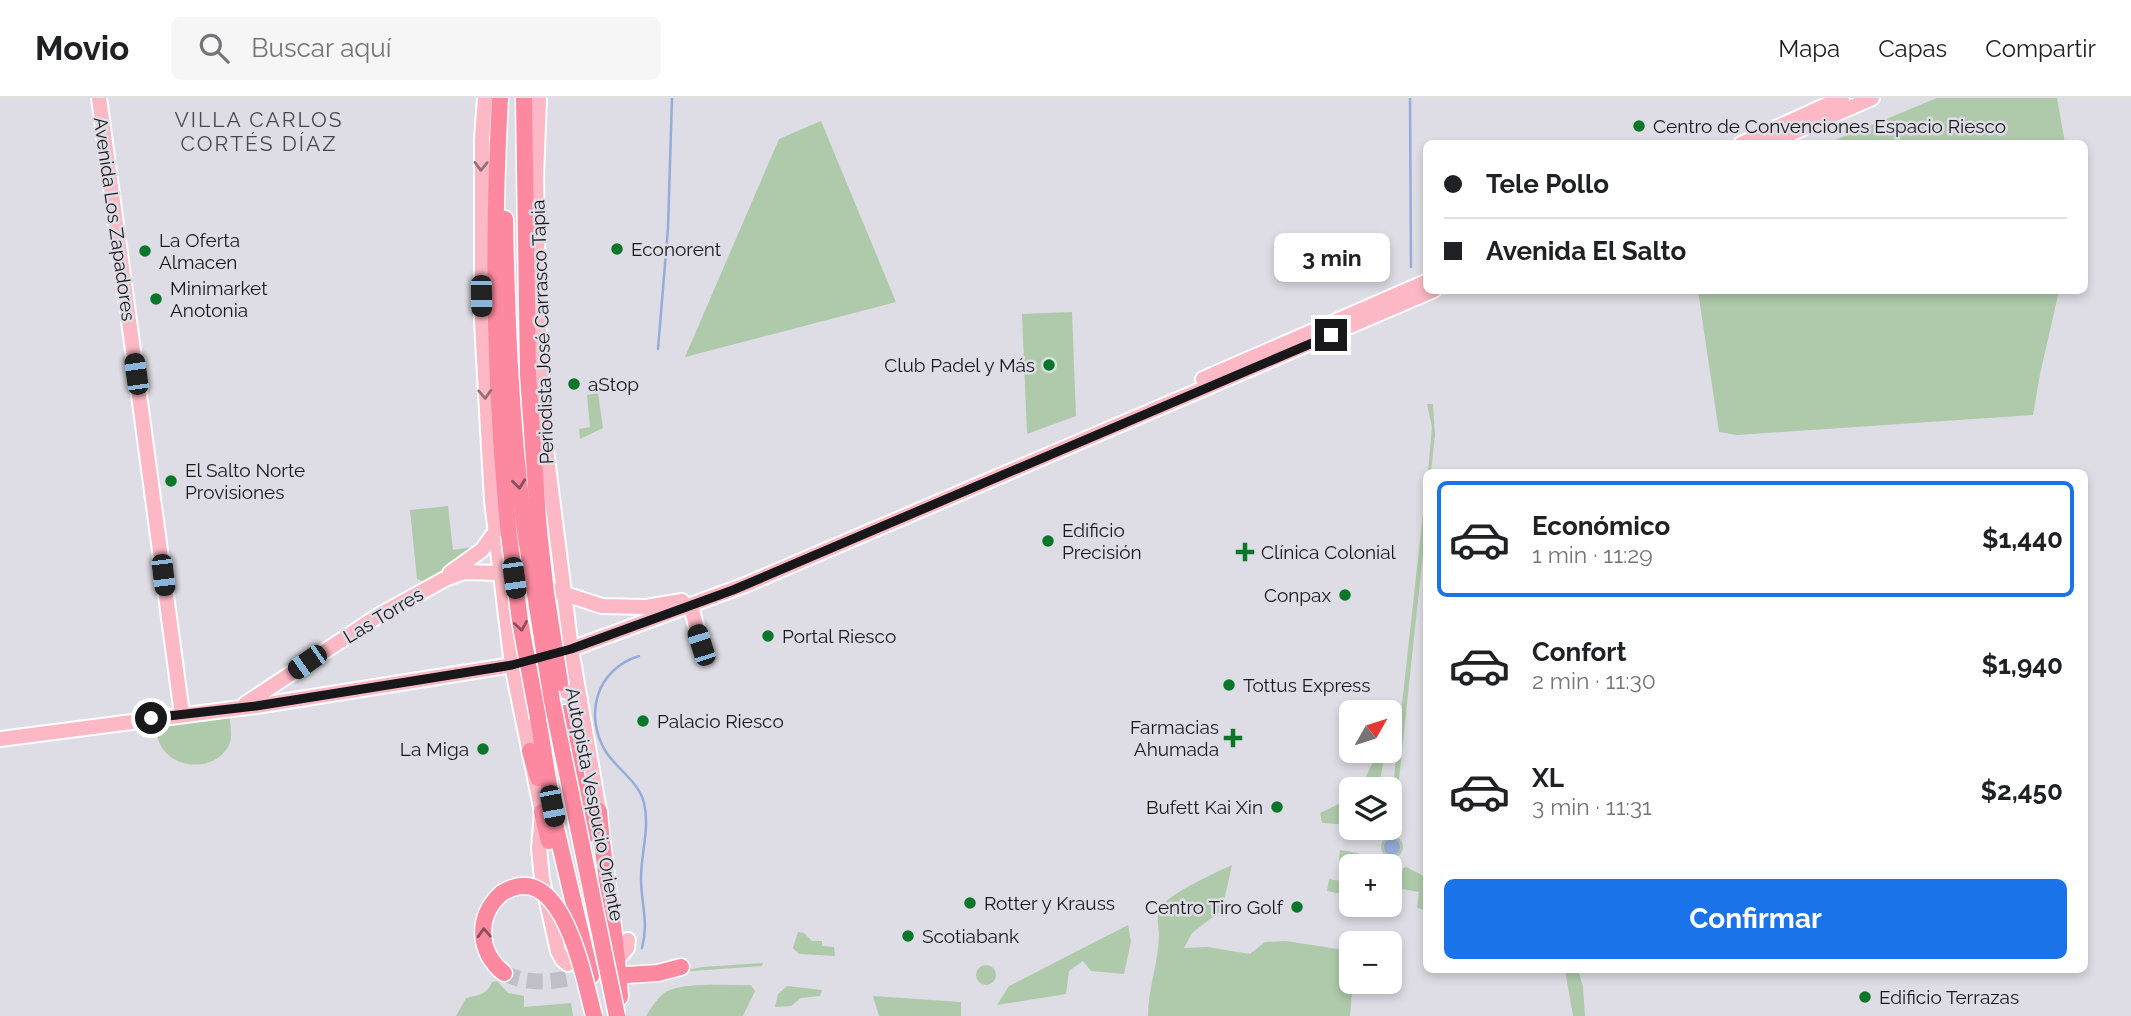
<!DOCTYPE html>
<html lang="es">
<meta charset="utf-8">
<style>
:root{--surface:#fff;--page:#f6f6f6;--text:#202124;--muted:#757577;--line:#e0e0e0;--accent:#1a73e8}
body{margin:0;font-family:Raleway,sans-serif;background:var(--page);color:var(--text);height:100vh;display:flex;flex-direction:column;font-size:26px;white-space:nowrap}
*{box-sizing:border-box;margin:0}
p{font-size:23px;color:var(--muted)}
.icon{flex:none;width:38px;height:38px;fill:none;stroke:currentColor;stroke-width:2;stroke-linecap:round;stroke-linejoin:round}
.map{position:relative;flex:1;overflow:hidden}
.panel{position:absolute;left:1423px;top:371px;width:665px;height:504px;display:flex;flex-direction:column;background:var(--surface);border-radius:10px;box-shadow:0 4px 10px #0003}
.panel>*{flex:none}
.top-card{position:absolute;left:1423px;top:42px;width:665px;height:154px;border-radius:10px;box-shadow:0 4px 10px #0003;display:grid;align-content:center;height:154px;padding:0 21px;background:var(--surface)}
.needle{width:46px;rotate:51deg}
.controls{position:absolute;left:1339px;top:602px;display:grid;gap:14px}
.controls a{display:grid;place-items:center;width:63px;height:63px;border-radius:10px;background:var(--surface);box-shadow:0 4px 10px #0003;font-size:35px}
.end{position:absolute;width:32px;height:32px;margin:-16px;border:9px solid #18171a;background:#fff;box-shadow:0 0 0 4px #fff}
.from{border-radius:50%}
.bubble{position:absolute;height:49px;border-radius:10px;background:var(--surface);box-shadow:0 4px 10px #0003;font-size:23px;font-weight:700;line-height:49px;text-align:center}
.car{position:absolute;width:21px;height:42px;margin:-21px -10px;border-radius:9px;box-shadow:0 0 5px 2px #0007;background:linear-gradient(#222 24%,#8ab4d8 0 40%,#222 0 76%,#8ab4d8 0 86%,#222 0)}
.top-card b{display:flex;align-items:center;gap:24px;height:66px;font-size:26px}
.top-card b+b{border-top:2px solid var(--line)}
.top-card i{width:18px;height:18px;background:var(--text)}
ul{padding:12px 0 0;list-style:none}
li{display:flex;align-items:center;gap:21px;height:116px;margin:0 14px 10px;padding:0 7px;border:4px solid transparent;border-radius:10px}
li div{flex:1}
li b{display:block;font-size:26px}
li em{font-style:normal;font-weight:700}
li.on{border-color:var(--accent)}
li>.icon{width:63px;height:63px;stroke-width:1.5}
.button{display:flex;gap:14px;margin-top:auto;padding:14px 21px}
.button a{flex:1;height:80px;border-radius:10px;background:var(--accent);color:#fff;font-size:28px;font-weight:700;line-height:80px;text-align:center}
header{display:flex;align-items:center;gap:42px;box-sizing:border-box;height:98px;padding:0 35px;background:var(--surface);border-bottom:2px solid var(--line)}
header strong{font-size:33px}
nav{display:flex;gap:38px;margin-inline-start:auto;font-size:24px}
.search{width:490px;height:63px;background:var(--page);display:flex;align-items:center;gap:18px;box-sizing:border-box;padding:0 24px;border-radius:10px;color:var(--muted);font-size:26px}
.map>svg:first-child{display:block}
</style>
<header>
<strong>Movio</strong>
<div class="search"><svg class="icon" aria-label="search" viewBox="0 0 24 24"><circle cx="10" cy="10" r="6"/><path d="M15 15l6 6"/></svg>Buscar aquí</div>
<nav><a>Mapa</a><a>Capas</a><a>Compartir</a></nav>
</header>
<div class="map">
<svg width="2131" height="918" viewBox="0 0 2131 918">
<rect width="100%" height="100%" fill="#dedde5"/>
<g fill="#afcaab">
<polygon points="1937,0 2057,0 2065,45 1828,45"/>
<polygon points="821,23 896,204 685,259 779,41"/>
<polygon points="1698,193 1698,192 2059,193 2040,276 2033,317 1737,337 1719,334"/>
<polygon points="1072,214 1076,318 1027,336 1022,216"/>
<polygon points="598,295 603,330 580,341 579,331 590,329 587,297"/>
<polygon points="1427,306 1433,306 1435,337 1431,374 1428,374 1432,329"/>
<polygon points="1426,388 1426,427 1395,719 1390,718 1390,715"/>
<polygon points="448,408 453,452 479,448 427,485 417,481 410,412"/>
<path d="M229,615C230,624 233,639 229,647C213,680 153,670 157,627Z"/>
<polygon points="1374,653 1385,653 1379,691 1360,691 1372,666"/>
<polygon points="1351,700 1351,727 1322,725 1320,715"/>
<circle cx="1392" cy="749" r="11"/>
<polygon points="1340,752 1358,755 1368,768 1351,768 1351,798 1327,793 1329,781 1340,783 1341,776 1345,776 1347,764 1339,762"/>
<path d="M1232,767L1222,812L1192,835L1184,850L1207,849L1250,856L1265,844L1286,843L1351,853V884H1353L1350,918H1148C1148,890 1159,863 1159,836C1158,826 1156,818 1161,809C1168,796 1217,774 1232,767Z"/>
<polygon points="1406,769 1426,779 1426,812 1417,810 1419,794 1390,789 1399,790 1403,770"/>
<polygon points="1128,827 1131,843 1124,876 1091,873 1083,863 1069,873 1066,896 997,907 1009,888"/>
<polygon points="798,834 804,835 812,843 822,843 822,848 834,849 835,858 799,856 793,850"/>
<polygon points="763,865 762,868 679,874 702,869"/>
<circle cx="986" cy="877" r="10"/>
<polygon points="1565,872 1578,872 1583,889 1585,918 1573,918"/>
<path d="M497,883L508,895L524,898V909L571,905L573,918H456L466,900C478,897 487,897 492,884Z"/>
<path d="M751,887L755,893L743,918H646C651,910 656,902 663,896C678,883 731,888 751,887Z"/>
<polygon points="787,888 822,892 820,898 801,900 791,908 775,909 778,896"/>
<polygon points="873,898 961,904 961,918 879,918"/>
</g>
<circle fill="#95acd9" cx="1392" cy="749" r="8"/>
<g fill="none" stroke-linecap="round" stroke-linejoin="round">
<g stroke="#95acd9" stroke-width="2.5">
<polyline points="1410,0 1411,169"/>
<polyline points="658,251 668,130 672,0"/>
<path d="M639,558C597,571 583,616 606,654C618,672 639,684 644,705C650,730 641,755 641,780C641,806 649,824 642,850"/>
</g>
<path stroke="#c0bfc7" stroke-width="16" stroke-dasharray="16 8" stroke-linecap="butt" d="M504,875C541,894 582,876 620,867"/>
<defs>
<g id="major">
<polyline points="99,0 182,616"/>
<polyline points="485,0 482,41 482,224 492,403 512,567 542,714 539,750 542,781 558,853 563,862 568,866"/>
<polyline points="539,0 536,80 539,236 545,344 571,551 599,713"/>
<polyline points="1741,46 1842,0"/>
<polyline points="1767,46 1872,0"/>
<polyline points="1203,281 1426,184"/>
<polyline points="450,475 482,452 495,434"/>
<polyline points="691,508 701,547"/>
<path d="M525,603C542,587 562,587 580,602"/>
<polyline points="245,606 378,518 445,481 464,474 500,475 602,508 646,509 682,503"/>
<polyline points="0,641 256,608 419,582 512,567 571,551 745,487 1434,192"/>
<polyline points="622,856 627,850 628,842"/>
</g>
<g id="highway">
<path d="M500,0C492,146 494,291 509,437"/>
<polyline points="524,0 528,277 539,433"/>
<path d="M505,121C507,226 511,330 525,433"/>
<polyline points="565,615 587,737"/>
<polyline points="538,620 556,730 591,878"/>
<polyline points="530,653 538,680"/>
<path d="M599,713C604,776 617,837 620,899"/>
<polyline points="542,714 549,743"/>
<path d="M502,795C476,817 477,854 504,875"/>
<polyline points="627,877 658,875 681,869"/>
</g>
</defs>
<use href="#major" stroke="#fff" stroke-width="18"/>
<use href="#highway" stroke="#fff" stroke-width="19"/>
<use href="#major" stroke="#fdb8c5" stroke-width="14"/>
<use href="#highway" stroke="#fc899f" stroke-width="16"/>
<defs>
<g id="highway-bridge">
<polyline points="525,433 552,603 617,918"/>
<polyline points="539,433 546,495 560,585"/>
<polyline points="509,437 520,523 538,620"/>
<path d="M502,795C563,757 584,882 594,918"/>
</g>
</defs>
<use href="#highway-bridge" stroke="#fff" stroke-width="19" stroke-linecap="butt"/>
<use href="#highway-bridge" stroke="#fc899f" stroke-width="16"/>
</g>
<defs><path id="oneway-chevron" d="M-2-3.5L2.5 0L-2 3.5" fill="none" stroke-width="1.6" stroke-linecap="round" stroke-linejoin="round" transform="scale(1.75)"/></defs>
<g stroke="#967078">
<use href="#oneway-chevron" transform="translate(481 68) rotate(91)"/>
<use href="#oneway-chevron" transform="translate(485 296) rotate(87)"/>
</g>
<g stroke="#8a505c">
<use href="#oneway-chevron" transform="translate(519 386) rotate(83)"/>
<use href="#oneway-chevron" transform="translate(521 528) rotate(81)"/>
<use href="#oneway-chevron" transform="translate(484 835) rotate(-93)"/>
</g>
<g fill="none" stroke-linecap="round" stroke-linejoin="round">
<polyline stroke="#18171a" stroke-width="9" points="151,620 256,608 419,582 512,567 571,551 733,492 1331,237"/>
</g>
<g fill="#097629" stroke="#dedde5" stroke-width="2.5">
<circle cx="1639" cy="28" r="7"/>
<circle cx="617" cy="151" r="7"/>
<circle cx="145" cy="153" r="7"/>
<circle cx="156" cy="201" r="7"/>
<circle cx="1049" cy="267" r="7"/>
<circle cx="574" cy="286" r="7"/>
<circle cx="171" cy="383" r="7"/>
<circle cx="1048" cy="443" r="7"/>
<path d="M1241.5 443.5h7v7h7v7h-7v7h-7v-7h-7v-7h7z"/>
<circle cx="1345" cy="497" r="7"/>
<circle cx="768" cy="538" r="7"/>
<circle cx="1229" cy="587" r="7"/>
<circle cx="643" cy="623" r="7"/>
<path d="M1229.5 629.5h7v7h7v7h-7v7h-7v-7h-7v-7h7z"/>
<circle cx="483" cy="651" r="7"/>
<circle cx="1277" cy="709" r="7"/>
<circle cx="970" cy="805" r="7"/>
<circle cx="1297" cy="809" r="7"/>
<circle cx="908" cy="838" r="7"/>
<circle cx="1865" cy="899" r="7"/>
</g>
<g text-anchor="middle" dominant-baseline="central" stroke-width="5" stroke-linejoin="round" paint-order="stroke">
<g font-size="19" fill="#18171a" stroke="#dedde5" text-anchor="start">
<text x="1653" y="28">Centro de Convenciones Espacio Riesco</text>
<text x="159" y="142">La Oferta<tspan x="159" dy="22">Almacen</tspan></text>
<text x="631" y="151">Econorent</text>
<text x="170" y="190">Minimarket<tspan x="170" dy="22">Anotonia</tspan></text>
<text x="1035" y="267" text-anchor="end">Club Padel y Más</text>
<text x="588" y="286">aStop</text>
<text x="185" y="372">El Salto Norte<tspan x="185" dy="22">Provisiones</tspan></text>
<text x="1062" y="432">Edificio<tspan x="1062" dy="22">Precisión</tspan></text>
<text x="1261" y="454">Clínica Colonial</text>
<text x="1331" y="497" text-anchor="end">Conpax</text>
<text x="782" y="538">Portal Riesco</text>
<text x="1243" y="587">Tottus Express</text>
<text x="657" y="623">Palacio Riesco</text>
<text x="1219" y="629" text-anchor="end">Farmacias<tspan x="1219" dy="22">Ahumada</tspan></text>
<text x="469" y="651" text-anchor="end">La Miga</text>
<text x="1263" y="709" text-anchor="end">Bufett Kai Xin</text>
<text x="984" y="805">Rotter y Krauss</text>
<text x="1283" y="809" text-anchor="end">Centro Tiro Golf</text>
<text x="922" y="838">Scotiabank</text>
<text x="1879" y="899">Edificio Terrazas</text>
</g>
<g font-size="19" fill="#18171a" stroke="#dedde5">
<text transform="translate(115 121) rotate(82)">Avenida Los Zapadores</text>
<text transform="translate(542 234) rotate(-92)">Periodista José Carrasco Tapia</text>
<text transform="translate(383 517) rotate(-31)">Las Torres</text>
<text transform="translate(595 706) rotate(79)">Autopista Vespucio Oriente</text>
</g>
<g font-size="21" letter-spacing="2" fill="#49484f" stroke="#dedde5">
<text x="259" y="21">VILLA CARLOS<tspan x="259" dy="24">CORTÉS DÍAZ</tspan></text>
</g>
</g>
</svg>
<div class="controls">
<a><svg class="needle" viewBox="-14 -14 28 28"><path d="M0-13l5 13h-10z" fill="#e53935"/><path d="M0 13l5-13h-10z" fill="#757577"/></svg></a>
<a><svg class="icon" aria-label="layers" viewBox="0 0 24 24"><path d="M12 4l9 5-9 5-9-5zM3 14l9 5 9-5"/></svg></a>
<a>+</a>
<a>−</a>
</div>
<i class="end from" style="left:151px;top:620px"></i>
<i class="end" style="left:1331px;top:237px"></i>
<div class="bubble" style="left:1274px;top:135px;width:116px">3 min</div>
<i class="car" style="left:481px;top:198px;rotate:179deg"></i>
<i class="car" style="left:136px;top:276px;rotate:352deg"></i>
<i class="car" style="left:163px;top:477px;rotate:173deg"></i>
<i class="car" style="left:514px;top:480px;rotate:172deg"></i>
<i class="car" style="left:701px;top:547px;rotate:342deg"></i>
<i class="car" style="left:307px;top:564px;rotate:235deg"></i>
<i class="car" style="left:552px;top:708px;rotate:169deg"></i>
<div class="top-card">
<b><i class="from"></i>Tele Pollo</b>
<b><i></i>Avenida El Salto</b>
</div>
<section class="panel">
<ul>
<li class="on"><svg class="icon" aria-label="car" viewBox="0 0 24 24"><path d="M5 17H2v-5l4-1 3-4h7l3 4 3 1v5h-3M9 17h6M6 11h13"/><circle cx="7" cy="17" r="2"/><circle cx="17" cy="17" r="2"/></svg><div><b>Económico</b><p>1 min · 11:29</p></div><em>$1,440</em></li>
<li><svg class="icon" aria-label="car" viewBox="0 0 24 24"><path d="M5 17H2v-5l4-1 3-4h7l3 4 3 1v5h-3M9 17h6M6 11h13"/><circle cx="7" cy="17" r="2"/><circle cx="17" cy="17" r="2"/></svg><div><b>Confort</b><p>2 min · 11:30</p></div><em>$1,940</em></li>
<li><svg class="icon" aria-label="car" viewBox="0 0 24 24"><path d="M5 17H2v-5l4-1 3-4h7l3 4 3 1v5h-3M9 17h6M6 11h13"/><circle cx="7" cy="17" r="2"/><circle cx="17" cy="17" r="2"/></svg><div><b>XL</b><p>3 min · 11:31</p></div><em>$2,450</em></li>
</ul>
<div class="button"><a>Confirmar</a></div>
</section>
</div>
